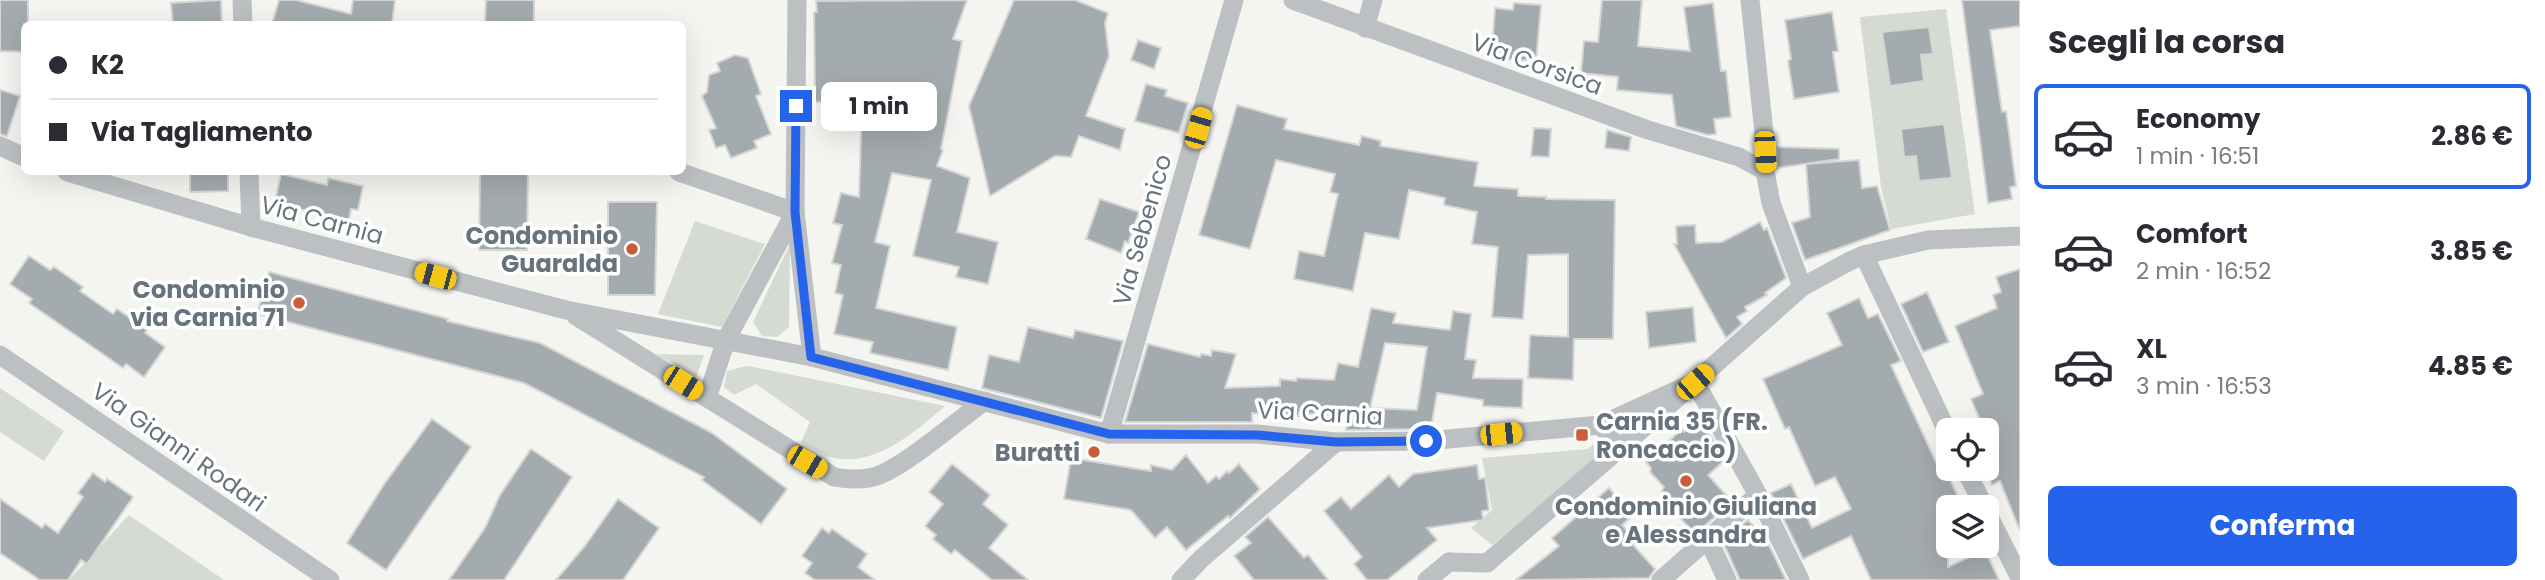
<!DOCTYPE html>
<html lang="it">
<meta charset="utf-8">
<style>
:root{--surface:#fff;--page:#f7f7f7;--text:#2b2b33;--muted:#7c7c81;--line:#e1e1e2;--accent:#2563eb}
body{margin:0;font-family:Poppins,sans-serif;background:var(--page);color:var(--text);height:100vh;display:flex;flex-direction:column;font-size:26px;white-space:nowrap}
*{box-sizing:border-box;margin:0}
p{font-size:23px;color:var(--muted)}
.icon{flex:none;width:38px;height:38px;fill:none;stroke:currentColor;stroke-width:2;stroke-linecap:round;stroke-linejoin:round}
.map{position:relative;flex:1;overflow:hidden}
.details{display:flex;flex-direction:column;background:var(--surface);width:525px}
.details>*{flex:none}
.guide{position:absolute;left:21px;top:21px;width:665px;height:154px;border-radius:10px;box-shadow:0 7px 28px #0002;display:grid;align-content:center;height:154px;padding:0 28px;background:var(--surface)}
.controls{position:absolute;left:1936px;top:418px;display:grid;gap:14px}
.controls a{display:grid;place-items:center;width:63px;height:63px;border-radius:10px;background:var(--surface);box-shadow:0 7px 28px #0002;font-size:35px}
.end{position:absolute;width:32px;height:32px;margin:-16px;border:9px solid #2563eb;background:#fff;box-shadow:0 0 0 4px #fff}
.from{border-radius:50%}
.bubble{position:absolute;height:49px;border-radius:10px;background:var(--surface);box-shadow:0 7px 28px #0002;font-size:23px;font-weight:700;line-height:49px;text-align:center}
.car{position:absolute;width:21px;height:42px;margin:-21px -10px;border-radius:9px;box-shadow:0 0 5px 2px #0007;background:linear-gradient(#f5c518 24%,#345 0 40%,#f5c518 0 76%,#345 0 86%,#f5c518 0)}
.guide b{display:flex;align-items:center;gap:24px;height:66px;font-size:26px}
.guide b+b{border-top:2px solid var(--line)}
.guide i{width:18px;height:18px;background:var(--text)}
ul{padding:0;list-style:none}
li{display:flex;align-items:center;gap:21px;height:105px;margin:0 14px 10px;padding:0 14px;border:4px solid transparent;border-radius:10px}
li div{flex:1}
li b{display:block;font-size:26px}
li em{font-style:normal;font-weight:700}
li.on{border-color:var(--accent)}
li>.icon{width:63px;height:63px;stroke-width:1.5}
h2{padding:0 28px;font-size:32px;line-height:84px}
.button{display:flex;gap:14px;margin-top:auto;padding:14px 28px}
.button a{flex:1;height:80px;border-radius:10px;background:var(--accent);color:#fff;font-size:28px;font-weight:700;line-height:80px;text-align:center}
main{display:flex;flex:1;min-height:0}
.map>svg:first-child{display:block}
</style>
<main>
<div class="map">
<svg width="2020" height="580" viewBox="0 0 2020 580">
<rect width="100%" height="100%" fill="#f4f4f1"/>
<g fill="#d5dad3">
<polygon points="1946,9 1975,214 1891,229 1881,187 1860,17"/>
<polygon points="695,221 765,244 722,327 658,314"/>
<polygon points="790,244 789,327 777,337 762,336 753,322"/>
<polygon points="656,354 704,355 696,378"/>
<path d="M746,366H748L945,406C915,432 874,469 830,457C821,454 810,447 801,442L810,422L756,384L734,395L724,387L727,371Z"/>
<polygon points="0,388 64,431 44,461 0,432"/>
<polygon points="1597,441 1605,444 1606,451 1492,545 1471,528 1492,510 1482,458 1588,449"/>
<polygon points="129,515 224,580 69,580"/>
</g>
<g fill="#a4abaf" stroke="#d5d5d4" stroke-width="2" fill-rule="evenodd">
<polygon points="0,0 28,0 28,24 24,24 24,52 0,51"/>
<polygon points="221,0 222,24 173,24 171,3"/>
<polygon points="279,0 296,0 351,14 353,0 395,0 392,24 272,24"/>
<polygon points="486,0 534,0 534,24 485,24"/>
<polygon points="967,0 953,39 962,41 941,149 943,150 937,166 970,178 957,232 998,242 988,284 956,277 959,267 913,256 931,180 892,173 875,242 890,246 876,308 957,327 948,370 870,353 873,342 834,334 843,295 835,293 841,265 832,263 842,225 833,223 841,193 859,197 862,102 815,102 814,12 817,12 816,1"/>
<polygon points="1014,0 1075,0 1108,13 1105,23 1109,56 1086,116 1125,129 1120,150 1079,136 1071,157 1055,156 990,196 969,106"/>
<polygon points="1602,0 1642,0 1638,46 1690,51 1684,7 1713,3 1721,71 1726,71 1731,117 1714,119 1716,134 1708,135 1676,126 1672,95 1617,90 1618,77 1581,73 1584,41 1598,42"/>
<polygon points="1962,0 2020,0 2020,26 1990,30 2002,112 2006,111 2016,186 2010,187 2012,199 1988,203"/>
<polygon points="1514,3 1541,5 1536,61 1504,59 1505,52 1492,51 1495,8 1513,10"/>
<polygon points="1832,12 1838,51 1833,52 1839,92 1794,99 1788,61 1791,59 1785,20"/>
<polygon points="1929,27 1933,54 1921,55 1924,81 1890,86 1882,32"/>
<polygon points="1138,40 1161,48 1154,69 1131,60"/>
<polygon points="735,55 748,58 761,94 756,96 771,134 754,141 757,148 731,158 725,145 716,148 709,130 716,128 702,96 707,92 709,75 720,71 717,63"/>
<polygon points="1146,84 1167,90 1165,96 1188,103 1179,133 1135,121"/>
<polygon points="0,90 20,96 7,136 0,134"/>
<polygon points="1237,105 1287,119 1284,129 1359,145 1362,136 1381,141 1380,146 1478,162 1474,186 1518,189 1518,196 1546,197 1546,199 1615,200 1613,339 1574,339 1573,380 1528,378 1530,335 1568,337 1568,254 1528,255 1523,319 1492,317 1498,247 1472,244 1477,212 1444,205 1445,198 1409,190 1399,239 1365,233 1353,291 1294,279 1299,251 1324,256 1338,194 1330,192 1335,174 1276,160 1250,249 1199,235"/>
<polygon points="1944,124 1952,178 1919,181 1916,156 1904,157 1901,129"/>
<polygon points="1534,128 1551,129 1549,157 1531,156"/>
<polygon points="1607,130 1631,137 1629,151 1605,148"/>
<polygon points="1777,147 1839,149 1839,159 1777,168"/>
<polygon points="1859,160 1862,188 1877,186 1890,230 1805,260 1792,223 1810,217 1806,164"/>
<polygon points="190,172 228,172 228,191 190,192"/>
<polygon points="480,172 528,172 527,250 479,250"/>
<polygon points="281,174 327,185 328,178 363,186 358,210 351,209 349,220 299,209 298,215 273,210"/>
<polygon points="1100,199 1139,212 1128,243 1125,241 1121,253 1086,239"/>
<polygon points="608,202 657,202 655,295 608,295"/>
<polygon points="1760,222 1764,230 1767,228 1786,278 1765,293 1767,295 1745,307 1747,311 1737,317 1742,324 1726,338 1674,244 1677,244 1676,226 1695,225 1696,243 1722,242"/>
<polygon points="29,256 50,270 54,267 83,287 80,291 113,314 117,309 147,330 145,333 165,347 144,377 126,364 123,368 29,303 32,299 10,284"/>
<polygon points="2020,269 2020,527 2019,528 2000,481 1992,485 1986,471 1986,458 1993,455 1986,437 1986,430 1984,430 1971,399 1983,394 1955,326 1997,308 1993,295 2001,292 1996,277"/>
<polygon points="269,272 448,319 447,321 540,343 712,433 787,489 761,524 702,480 704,477 524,383 257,314"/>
<polygon points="1927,292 1949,342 1923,352 1901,304"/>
<polygon points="1859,298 1868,318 1878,314 1901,361 1891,365 1942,475 1947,473 1959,499 1955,500 1959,508 1948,508 1948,567 1985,550 1999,580 1871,580 1851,536 1803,559 1771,493 1791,484 1812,528 1851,509 1835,477 1815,486 1789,427 1785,429 1763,379 1842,345 1827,313"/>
<polygon points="1693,307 1696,342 1649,348 1646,312"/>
<path d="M1371,308L1396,313L1393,323L1450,330L1453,311L1471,314L1465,359L1476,360L1473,378L1523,379L1522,408L1483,406V400L1437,393L1431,428L1425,429L1346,430L1349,416L1299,413V416L1252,413V422H1125L1148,344L1200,357L1201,354L1211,356L1212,350L1236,354L1225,388L1280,386V379L1296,381L1297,378L1334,380L1338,363L1358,367ZM1385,343L1427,347L1417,410L1370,408Z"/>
<polygon points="1028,327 1073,338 1075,330 1123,341 1101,418 982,388 989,355 1019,362"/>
<polygon points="432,419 471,447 386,570 347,543 385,483"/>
<polygon points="1697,421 1713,439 1725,460 1708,475 1732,502 1695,534 1674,511 1677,508 1662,491 1664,487 1650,472 1651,468 1646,462 1682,429 1684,432"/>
<polygon points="531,449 572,477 504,580 449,580 485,528 500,495"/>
<polygon points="1186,455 1208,483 1216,476 1219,479 1227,471 1229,473 1239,464 1260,489 1230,518 1228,516 1186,550 1167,527 1155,538 1131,510 1064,499 1071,458 1151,471 1151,465 1172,470"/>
<polygon points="952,464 990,495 983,504 1008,525 989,548 1028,580 992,580 955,550 951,554 933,539 936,535 925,526 943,504 929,492"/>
<polygon points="1477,465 1479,479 1485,478 1489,510 1482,511 1483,520 1427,528 1437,540 1387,580 1367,580 1354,564 1362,557 1324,511 1341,497 1351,509 1389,475 1399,487 1413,474"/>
<polygon points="93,473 105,482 107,479 133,497 87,564 81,560 68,580 40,580 0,553 0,499 42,528 45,524 58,533 83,497 78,493"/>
<polygon points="1609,488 1633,515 1622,525 1637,542 1633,545 1655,569 1649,578 1516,580 1559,546 1552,538"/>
<polygon points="618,499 659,528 623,580 556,580 585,546"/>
<polygon points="1268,517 1304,558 1308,555 1328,580 1254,580 1234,556 1251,543 1245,537"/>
<polygon points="1748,520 1768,543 1786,580 1740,580 1723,542"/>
<polygon points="822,528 829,533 832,529 867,554 858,567 875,580 815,580 805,573 812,563 802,556"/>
</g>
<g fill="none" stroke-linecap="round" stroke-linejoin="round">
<g stroke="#bcc0c2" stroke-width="19">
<polyline points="242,0 243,24"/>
<polyline points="797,0 795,212 812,357"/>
<polyline points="1293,0 1648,130 1739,157 1765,171 1771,203 1802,287"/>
<polyline points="1750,0 1764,133 1765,171"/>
<polyline points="1365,28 1373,0"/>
<polyline points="0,146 24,157"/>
<polyline points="67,172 251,227 566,310 812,357 1109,434 1257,434 1336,442 1426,441 1601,425 1695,382 1802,287 1850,261 1864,255 1928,240 2020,236"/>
<polyline points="249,172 251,227"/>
<polyline points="679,172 795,212"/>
<polyline points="1864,255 1948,433"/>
<path d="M576,316L834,477C850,480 866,481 882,474C914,459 955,422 985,401"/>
<polyline points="0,355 330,580"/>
<polyline points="707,398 726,340 795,212"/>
<polyline points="1109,434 1234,0"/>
<polyline points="1619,449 1695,382 1758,495 1800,580"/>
<polyline points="1965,469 1985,508"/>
<polyline points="1986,511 2020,578"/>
<polyline points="1708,539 1727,580"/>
<polyline points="1449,562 1487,563 1619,449 1601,425"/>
<polyline points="1181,580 1201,559 1336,442"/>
<polyline points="1427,580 1449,562"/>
<polyline points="1661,580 1758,495"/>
</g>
</g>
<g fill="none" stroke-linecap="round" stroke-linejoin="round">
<polyline stroke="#2563eb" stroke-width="9" points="796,106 795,212 811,357 1109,434 1257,435 1336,442 1426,441"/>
</g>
<g fill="#cc5d39" stroke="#fff" stroke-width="2.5">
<circle cx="632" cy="249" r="7"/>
<circle cx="299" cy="303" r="7"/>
<rect x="1575" y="428" width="14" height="14" rx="3.5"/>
<circle cx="1094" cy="452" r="7"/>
<circle cx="1686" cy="481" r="7"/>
</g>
<g text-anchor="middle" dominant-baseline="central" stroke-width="7" stroke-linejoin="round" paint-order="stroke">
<g font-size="24" fill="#67747e" stroke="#fff">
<text transform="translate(1537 64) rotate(20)">Via Corsica</text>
<text transform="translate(322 220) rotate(15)">Via Carnia</text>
<text transform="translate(1142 230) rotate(-74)">Via Sebenico</text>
<text transform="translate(1320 413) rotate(3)">Via Carnia</text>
<text transform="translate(179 447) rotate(35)">Via Gianni Rodari</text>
</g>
<g font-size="24" font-weight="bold" fill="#67747e" stroke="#fff" text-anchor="end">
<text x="618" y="235">Condominio<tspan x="618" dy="28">Guaralda</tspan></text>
<text x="285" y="289">Condominio<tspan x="285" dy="28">via Carnia 71</tspan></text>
<text x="1596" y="421" text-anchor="start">Carnia 35 (FR.<tspan x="1596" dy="28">Roncaccio)</tspan></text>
<text x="1080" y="452">Buratti</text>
<text x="1686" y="506" text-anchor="middle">Condominio Giuliana<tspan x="1686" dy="28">e Alessandra</tspan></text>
</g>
</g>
</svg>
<div class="controls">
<a><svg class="icon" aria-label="locate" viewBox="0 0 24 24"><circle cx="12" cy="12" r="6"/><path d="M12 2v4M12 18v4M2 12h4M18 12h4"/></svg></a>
<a><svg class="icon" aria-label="layers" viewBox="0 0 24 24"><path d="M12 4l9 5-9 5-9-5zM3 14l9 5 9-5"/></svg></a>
</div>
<i class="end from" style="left:1426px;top:441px"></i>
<i class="end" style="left:796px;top:106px"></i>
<div class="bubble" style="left:821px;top:82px;width:116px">1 min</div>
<i class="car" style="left:1198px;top:128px;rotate:16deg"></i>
<i class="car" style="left:1765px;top:152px;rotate:177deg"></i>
<i class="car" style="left:435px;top:276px;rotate:285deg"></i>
<i class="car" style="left:1695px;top:382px;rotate:49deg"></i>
<i class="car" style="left:683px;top:383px;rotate:122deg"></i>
<i class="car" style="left:1501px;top:434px;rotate:84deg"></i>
<i class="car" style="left:807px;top:462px;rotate:120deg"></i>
<div class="guide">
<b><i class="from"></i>K2</b>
<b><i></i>Via Tagliamento</b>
</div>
</div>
<section class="details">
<h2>Scegli la corsa</h2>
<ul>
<li class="on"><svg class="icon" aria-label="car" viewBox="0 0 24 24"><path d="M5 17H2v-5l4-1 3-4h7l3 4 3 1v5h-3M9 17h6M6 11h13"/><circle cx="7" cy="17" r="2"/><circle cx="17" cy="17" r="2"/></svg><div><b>Economy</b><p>1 min · 16:51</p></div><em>2.86 €</em></li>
<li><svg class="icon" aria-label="car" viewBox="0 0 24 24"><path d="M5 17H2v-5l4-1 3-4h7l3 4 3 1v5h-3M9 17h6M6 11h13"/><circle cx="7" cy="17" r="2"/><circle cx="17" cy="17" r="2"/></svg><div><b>Comfort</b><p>2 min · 16:52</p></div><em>3.85 €</em></li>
<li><svg class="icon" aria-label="car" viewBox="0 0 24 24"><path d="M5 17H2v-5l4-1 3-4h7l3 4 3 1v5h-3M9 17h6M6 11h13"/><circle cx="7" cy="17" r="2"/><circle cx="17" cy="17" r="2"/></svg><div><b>XL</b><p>3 min · 16:53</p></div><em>4.85 €</em></li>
</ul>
<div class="button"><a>Conferma</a></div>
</section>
</main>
